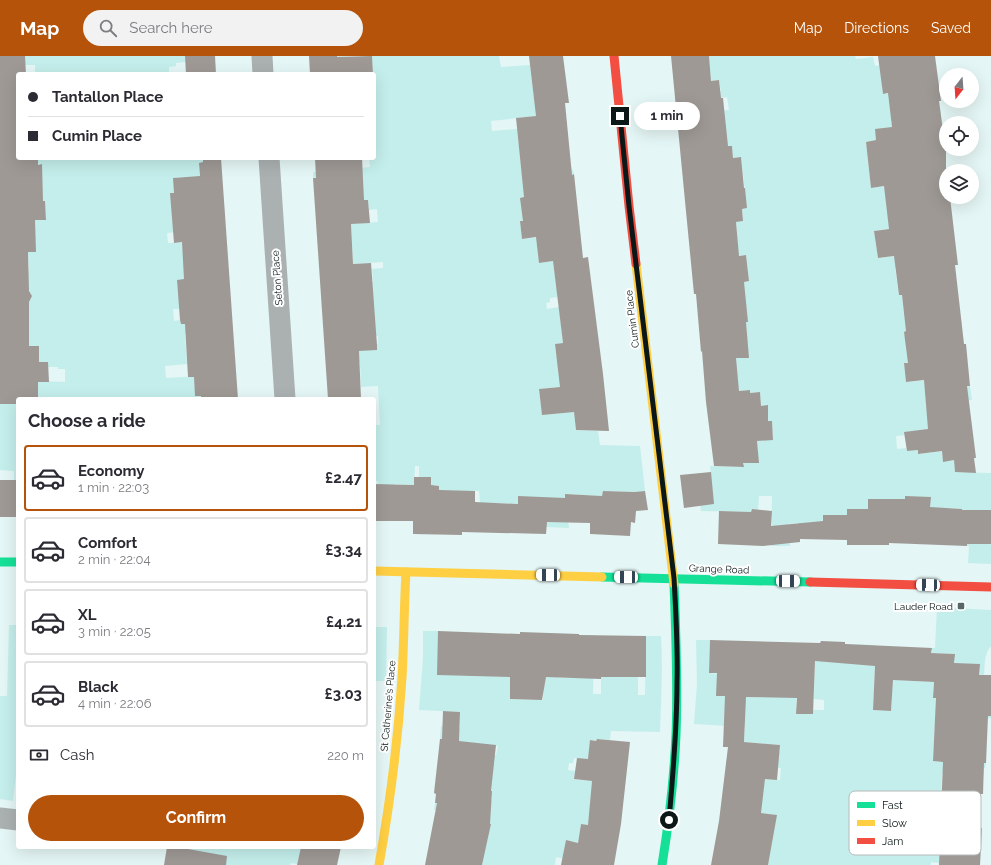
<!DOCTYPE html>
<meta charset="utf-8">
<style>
:root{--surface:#fff;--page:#f2f2f3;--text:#2b2b33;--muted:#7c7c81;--line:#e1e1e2;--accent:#b45309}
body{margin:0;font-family:Raleway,sans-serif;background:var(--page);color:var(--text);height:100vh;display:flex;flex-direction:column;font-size:15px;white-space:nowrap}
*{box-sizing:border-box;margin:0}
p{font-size:13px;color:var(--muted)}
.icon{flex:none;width:22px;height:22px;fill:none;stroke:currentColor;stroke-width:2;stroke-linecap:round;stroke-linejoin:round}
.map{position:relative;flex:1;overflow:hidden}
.sheet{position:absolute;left:16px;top:341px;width:360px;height:452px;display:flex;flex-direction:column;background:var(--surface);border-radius:4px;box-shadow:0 4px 16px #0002}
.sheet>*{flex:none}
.banner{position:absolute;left:16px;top:16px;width:360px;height:88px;border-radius:4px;box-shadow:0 4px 16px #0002;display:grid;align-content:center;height:88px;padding:0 12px;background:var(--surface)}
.needle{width:26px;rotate:197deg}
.fabs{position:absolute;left:939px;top:12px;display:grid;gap:8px}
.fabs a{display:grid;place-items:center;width:40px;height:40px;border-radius:50%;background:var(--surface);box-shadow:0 4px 16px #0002;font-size:20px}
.end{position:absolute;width:18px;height:18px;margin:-9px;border:5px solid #0c1818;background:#fff;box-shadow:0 0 0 2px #fff}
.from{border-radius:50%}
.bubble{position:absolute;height:28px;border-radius:14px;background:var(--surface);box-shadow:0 4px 16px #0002;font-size:13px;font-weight:700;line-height:28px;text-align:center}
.car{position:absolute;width:12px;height:24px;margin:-12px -6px;border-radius:5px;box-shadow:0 0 3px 1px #0007;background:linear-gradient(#fff 24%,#345 0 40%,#fff 0 76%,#345 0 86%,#fff 0)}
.banner b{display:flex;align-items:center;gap:14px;height:38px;font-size:15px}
.banner b+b{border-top:1px solid var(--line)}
.banner i{width:10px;height:10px;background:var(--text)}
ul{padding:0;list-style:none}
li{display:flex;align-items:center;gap:12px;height:66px;margin:0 8px 6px;padding:0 4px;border:2px solid var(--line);border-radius:4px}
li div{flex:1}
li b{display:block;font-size:15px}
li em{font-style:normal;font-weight:700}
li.current{border-color:var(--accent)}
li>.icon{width:36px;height:36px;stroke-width:1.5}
h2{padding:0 12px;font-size:18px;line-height:48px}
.pay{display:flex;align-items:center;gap:10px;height:44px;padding:0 12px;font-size:15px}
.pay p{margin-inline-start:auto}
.cta{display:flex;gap:8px;margin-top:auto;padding:8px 12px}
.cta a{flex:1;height:46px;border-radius:24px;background:var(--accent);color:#fff;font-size:16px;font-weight:700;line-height:46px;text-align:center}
header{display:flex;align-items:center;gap:24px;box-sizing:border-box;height:56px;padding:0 20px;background:var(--accent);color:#fff}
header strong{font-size:19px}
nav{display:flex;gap:22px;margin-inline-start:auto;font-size:14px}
.search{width:280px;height:36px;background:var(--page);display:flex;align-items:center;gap:10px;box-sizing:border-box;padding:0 14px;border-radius:22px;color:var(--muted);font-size:15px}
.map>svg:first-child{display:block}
</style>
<header>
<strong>Map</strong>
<div class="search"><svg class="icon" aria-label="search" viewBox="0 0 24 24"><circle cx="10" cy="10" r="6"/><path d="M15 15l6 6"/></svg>Search here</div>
<nav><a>Map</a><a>Directions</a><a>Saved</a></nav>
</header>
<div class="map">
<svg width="991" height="809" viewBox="0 0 991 809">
<rect width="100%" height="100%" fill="#e4f6f5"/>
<g fill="#c4eeeb">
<polygon points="25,0 185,0 186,6 176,7 176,10 169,11 169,16 168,16 168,18 35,18 35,9 0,9 0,3 25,3"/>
<polygon points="337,0 499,0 501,11 530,9 534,41 548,40 536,60 491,65 492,75 517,73 522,115 571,110 572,114 573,114 574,118 534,123 532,140 521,142 522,154 544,162 520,165 522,183 580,177 581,181 576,181 538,195 539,207 553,205 558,241 550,242 550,246 546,247 547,253 559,251 563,287 555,288 556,299 571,331 557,332 557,331 539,333 542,358 561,357 574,354 576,374 598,375 600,389 640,390 645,435 638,436 603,435 602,440 565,438 569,472 546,471 518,440 518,448 493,447 483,476 479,435 458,435 439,443 439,430 419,429 419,410 415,410 414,429 394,428 398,465 390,465 391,445 378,432 378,425 374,425 374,369 380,369 378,330 361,331 360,307 354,295 378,288 378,280 376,280 374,251 354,228 373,226 372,213 383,212 383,206 353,208 351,168 378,166 377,153 369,154 368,144 350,145 349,133 363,132 363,119 313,122 313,116 370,111 369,102 346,104 345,102 374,102 374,18 373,18 372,3 359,0 337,1"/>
<polygon points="709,0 855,0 856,3 873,1 875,10 895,7 881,18 883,38 899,36 927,53 940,52 941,58 891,65 892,71 876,84 866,86 871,132 884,130 892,172 874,175 878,202 896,200 913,210 895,212 899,239 902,239 904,257 926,270 962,266 962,269 904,276 906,287 928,305 904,307 906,326 930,324 931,334 970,330 972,344 926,349 939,372 905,379 896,380 897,393 906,392 907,395 918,394 918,398 942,395 943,405 954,404 955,416 991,417 991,454 977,454 976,478 990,479 990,488 991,489 991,508 968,507 969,490 967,490 962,460 962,453 949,452 930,459 930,441 905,441 908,467 885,443 869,443 868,453 847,453 847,473 836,459 823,459 822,483 800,483 798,467 788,468 790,490 771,490 772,440 759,440 758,454 752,453 751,456 701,455 698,432 712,430 710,410 743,411 743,407 758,407 757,385 773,383 772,365 739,367 753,357 768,349 761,350 760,336 750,337 750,334 739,335 704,304 748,301 746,266 747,266 746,249 697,252 697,247 708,246 731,227 749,225 746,199 714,202 732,176 737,176 736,166 743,165 742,153 747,152 741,101 733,102 732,90 710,92 713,56 729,54 727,41 712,43 707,36 721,35 719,24 711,25"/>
<path d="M38,102H203V106L199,107L200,123L186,124L185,121L174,122V137H170L204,174L167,177L168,187L192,186V223L177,224L180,253H173L174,265L180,264L181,268L195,267L233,275L185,278L187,308L165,310L166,322L200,320L195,340H201V343H38V325L65,326V313H58V311H48V306H39L38,290H0L29,280V256L0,247L28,246C30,244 31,243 31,241C31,238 24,220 23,215H29L28,196H36L35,182L12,165L46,163L45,145L24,146L41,108L38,109Z"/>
<polygon points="0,348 18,348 18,424 14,424 14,415 0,414"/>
<path d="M937,551L991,554V590C983,599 985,612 984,623H979V608L954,612V598L935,597L933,642H947L991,660V662L935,666L933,705L986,707L985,712H984V718L942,717L940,788L981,790V793L941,792L940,807L931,806V809H764L775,769L776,759L765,758H760L765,721L771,723L780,724L781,712L760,709H726V704L778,707L780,689L744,686L745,671L694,668L697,628L696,584H710L709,617L720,618L797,629L796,658H812L813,654H824V644L814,643L815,587L876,589L873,654L891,655L893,619L897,624L930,626L932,592H935Z"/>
<polygon points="9,569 16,569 16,603 18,603 18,701 13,745 0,743 0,640 7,640"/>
<polygon points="375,571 387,571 386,625 374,625 374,581 375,581"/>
<path d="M423,575H438L511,619L510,643L543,644L544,612L559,621V622H578L579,579H594L593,638H601V620L638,621V639H645L646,580H661C663,612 661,644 660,676L611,675L610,684L597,683L596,685L590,684L594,709L586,703L574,702L573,707H569L568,714L575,715L574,723L592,725L590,752L603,753L598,771L581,768L578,787L566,785L564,794L576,797L574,805L556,801L555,809H482L483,807L478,806L470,787L486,790L491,768L438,757V754H434L435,747L452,749L453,740L492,744V735L474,733L478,697L496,699L498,690L440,683L441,670L460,671V656L419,654L423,602Z"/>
<polygon points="177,791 301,791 297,808 291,807 290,809 204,809 199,795"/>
</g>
<g fill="#9e9995">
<polygon points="0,0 25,0 26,18 18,18 18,102 38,102 38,109 42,108 43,145 45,145 46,164 35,164 36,196 28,196 29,235 32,240 29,246 29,290 39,290 39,306 48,306 49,326 38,326 38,343 18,343 18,348 0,348"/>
<polygon points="185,0 215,0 216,18 186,18"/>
<polygon points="309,0 337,0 337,1 372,0 373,18 310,18"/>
<polygon points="529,0 563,0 569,47 565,47 572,119 574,118 583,202 588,201 603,318 609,375 576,374 574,356 542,359 539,333 560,331 555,288 563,287 553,205 539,207 536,181 522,183 520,165 523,165 520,142 524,141 516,62 536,60"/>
<polygon points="671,0 709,0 711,25 719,24 721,42 723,42 728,90 732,90 733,102 741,101 744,132 745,132 747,152 742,153 743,165 736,166 739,200 746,199 749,225 744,226 748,266 746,266 749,302 736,302 739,335 750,334 750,337 760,336 761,350 768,349 768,365 772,365 773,384 757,385 759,407 743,407 744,411 714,410 706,346 702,295 701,296 696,238 694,238"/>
<polygon points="878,0 935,0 941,45 939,45 946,96 946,141 950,141 958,209 955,209 964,288 966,288 970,330 967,330 976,402 974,402 976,417 955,416 954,404 943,406 942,395 918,398 918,394 907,395 904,376 928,373 924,324 906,326 904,307 908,307 904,276 906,275 902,239 899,239 894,200 878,202 874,175 889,173 884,130 871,132 866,86 876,84 875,73 892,71 888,37 883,38"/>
<polygon points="203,102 221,102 238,343 201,343 201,340 195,340 194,321 188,321 185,268 181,268 180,264 177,224 184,223 182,186 174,187 170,137 174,137 173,122 200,120 199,107 203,106"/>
<polygon points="315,102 362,102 364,144 368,144 370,167 351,168 353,208 371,207 377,289 377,294 359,295 361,343 328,343 313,122 316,122"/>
<polygon points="711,416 714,448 684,452 680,419"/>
<polygon points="414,421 431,421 431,429 439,430 439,434 475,435 475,446 518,448 518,440 565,442 565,438 602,440 603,435 635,436 645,435 648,454 636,455 635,467 631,466 630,480 590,478 590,467 547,466 546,478 462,476 462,479 413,478 413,465 374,465 374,428 414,429"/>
<rect x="0" y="424" width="18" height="37"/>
<polygon points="905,440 931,441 930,451 962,453 962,454 991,454 991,488 967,488 967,490 889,487 889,489 847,489 847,484 800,483 800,486 763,490 718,488 719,455 751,456 752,453 772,455 771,470 823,465 823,459 847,459 847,453 868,453 868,443 905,443"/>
<polygon points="438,575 520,578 520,576 579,578 579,579 646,580 646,621 601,621 601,623 546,621 542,644 510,643 510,621 437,619"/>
<polygon points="710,584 820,587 821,585 845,586 845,588 932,592 931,597 955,598 954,607 980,608 979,619 991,619 991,660 988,660 986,707 984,707 983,738 981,738 980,772 982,772 980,809 939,809 943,706 933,705 936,642 933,642 934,626 893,624 891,655 873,654 875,610 815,605 813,658 796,658 797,642 746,641 744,686 780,689 777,724 765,723 761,757 777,759 768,809 711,809 719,765 728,691 723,691 725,640 716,640 717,617 709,617"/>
<polygon points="443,655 460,656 459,685 496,689 491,735 492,735 490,768 491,768 482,809 425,809 437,747 435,747 436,738 434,737 440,683 442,683"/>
<polygon points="597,683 630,686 621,768 614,809 561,809 566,784 578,787 581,768 588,769 592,725 574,723 577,702 588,703 590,684 596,685"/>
<polygon points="167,791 177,791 227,800 226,809 164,809"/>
<polygon points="301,791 341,791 337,809 297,809"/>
</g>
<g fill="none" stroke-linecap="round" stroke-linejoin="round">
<g stroke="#abb1b1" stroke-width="21">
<polyline points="262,0 263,18"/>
<polyline points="269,102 285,343"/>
<polyline points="0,762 18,764"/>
</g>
<g stroke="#16e098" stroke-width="9">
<polyline points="0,506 18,506"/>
<polyline points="602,521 810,526"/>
<path d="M662,809C669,766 674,723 676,679C678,629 676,578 674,528"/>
</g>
<g stroke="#ffcf43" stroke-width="9">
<polyline points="636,208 674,528"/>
<polyline points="374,515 602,521"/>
<path d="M379,809C390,747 398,685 402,622C404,587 404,551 406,516"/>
</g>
<g stroke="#f24e42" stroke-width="9">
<polyline points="614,0 629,150 636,208"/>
<polyline points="810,526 991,531"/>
</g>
</g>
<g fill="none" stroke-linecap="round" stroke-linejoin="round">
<path stroke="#0c1818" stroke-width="5" d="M620,60L629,150L674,522C676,557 678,592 677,627C677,673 673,719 669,764"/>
</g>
<rect fill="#586665" stroke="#fff" stroke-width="1.5" x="957" y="546" width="8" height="8" rx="2"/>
<g text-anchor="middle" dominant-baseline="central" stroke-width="4" stroke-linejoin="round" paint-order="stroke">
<g font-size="10" fill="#0c1818" stroke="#fff">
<text transform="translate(277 222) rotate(-94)">Seton Place</text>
<text transform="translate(632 263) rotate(-97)">Cumin Place</text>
<text transform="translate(719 513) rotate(2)">Grange Road</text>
<text transform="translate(388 650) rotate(-85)">St Catherine's Place</text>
</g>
<g font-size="10" fill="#0c1818" stroke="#fff" text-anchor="end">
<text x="953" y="550">Lauder Road</text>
</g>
</g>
<rect x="849" y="735" width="132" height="64" rx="6" fill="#fff" stroke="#b6baba" stroke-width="1"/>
<rect x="857" y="746" width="18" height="6" fill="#16e098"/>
<rect x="857" y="764" width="18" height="6" fill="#ffcf43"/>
<rect x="857" y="782" width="18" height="6" fill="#f24e42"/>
<g font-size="11" fill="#0c1818">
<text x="882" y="753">Fast</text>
<text x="882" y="771">Slow</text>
<text x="882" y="789">Jam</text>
</g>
</svg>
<div class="fabs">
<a><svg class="needle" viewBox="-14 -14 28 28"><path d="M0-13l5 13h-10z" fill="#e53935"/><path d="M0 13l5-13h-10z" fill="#7c7c81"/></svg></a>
<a><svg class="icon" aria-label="locate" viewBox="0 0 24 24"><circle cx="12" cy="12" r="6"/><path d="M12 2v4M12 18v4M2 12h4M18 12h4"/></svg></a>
<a><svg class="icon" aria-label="layers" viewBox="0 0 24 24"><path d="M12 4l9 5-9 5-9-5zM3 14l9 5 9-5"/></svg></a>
</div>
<i class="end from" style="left:669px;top:764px"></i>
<i class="end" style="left:620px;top:60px"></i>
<div class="bubble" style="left:634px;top:46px;width:66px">1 min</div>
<i class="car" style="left:548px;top:519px;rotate:271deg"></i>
<i class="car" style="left:626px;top:521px;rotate:271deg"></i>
<i class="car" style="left:788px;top:525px;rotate:91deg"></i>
<i class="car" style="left:928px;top:529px;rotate:272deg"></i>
<div class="banner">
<b><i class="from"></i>Tantallon Place</b>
<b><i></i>Cumin Place</b>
</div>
<section class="sheet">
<h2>Choose a ride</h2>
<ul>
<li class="current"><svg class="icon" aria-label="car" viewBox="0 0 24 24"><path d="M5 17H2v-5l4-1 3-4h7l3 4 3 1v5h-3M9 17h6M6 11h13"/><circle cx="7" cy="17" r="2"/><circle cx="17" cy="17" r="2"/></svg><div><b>Economy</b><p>1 min · 22:03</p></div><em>£2.47</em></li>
<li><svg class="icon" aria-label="car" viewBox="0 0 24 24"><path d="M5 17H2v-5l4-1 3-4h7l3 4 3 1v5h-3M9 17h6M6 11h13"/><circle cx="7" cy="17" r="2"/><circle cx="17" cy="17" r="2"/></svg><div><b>Comfort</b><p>2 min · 22:04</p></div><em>£3.34</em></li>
<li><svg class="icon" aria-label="car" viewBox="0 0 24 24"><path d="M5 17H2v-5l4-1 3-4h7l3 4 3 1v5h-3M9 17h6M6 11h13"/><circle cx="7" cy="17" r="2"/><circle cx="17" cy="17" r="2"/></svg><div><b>XL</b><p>3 min · 22:05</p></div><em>£4.21</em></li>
<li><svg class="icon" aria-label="car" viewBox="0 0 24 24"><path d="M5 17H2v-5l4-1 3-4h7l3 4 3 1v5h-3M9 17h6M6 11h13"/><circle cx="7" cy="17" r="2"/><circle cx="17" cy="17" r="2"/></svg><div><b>Black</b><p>4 min · 22:06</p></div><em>£3.03</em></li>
</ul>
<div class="pay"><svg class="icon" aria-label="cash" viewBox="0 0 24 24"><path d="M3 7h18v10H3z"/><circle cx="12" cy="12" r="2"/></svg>Cash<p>220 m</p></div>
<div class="cta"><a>Confirm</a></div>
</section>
</div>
